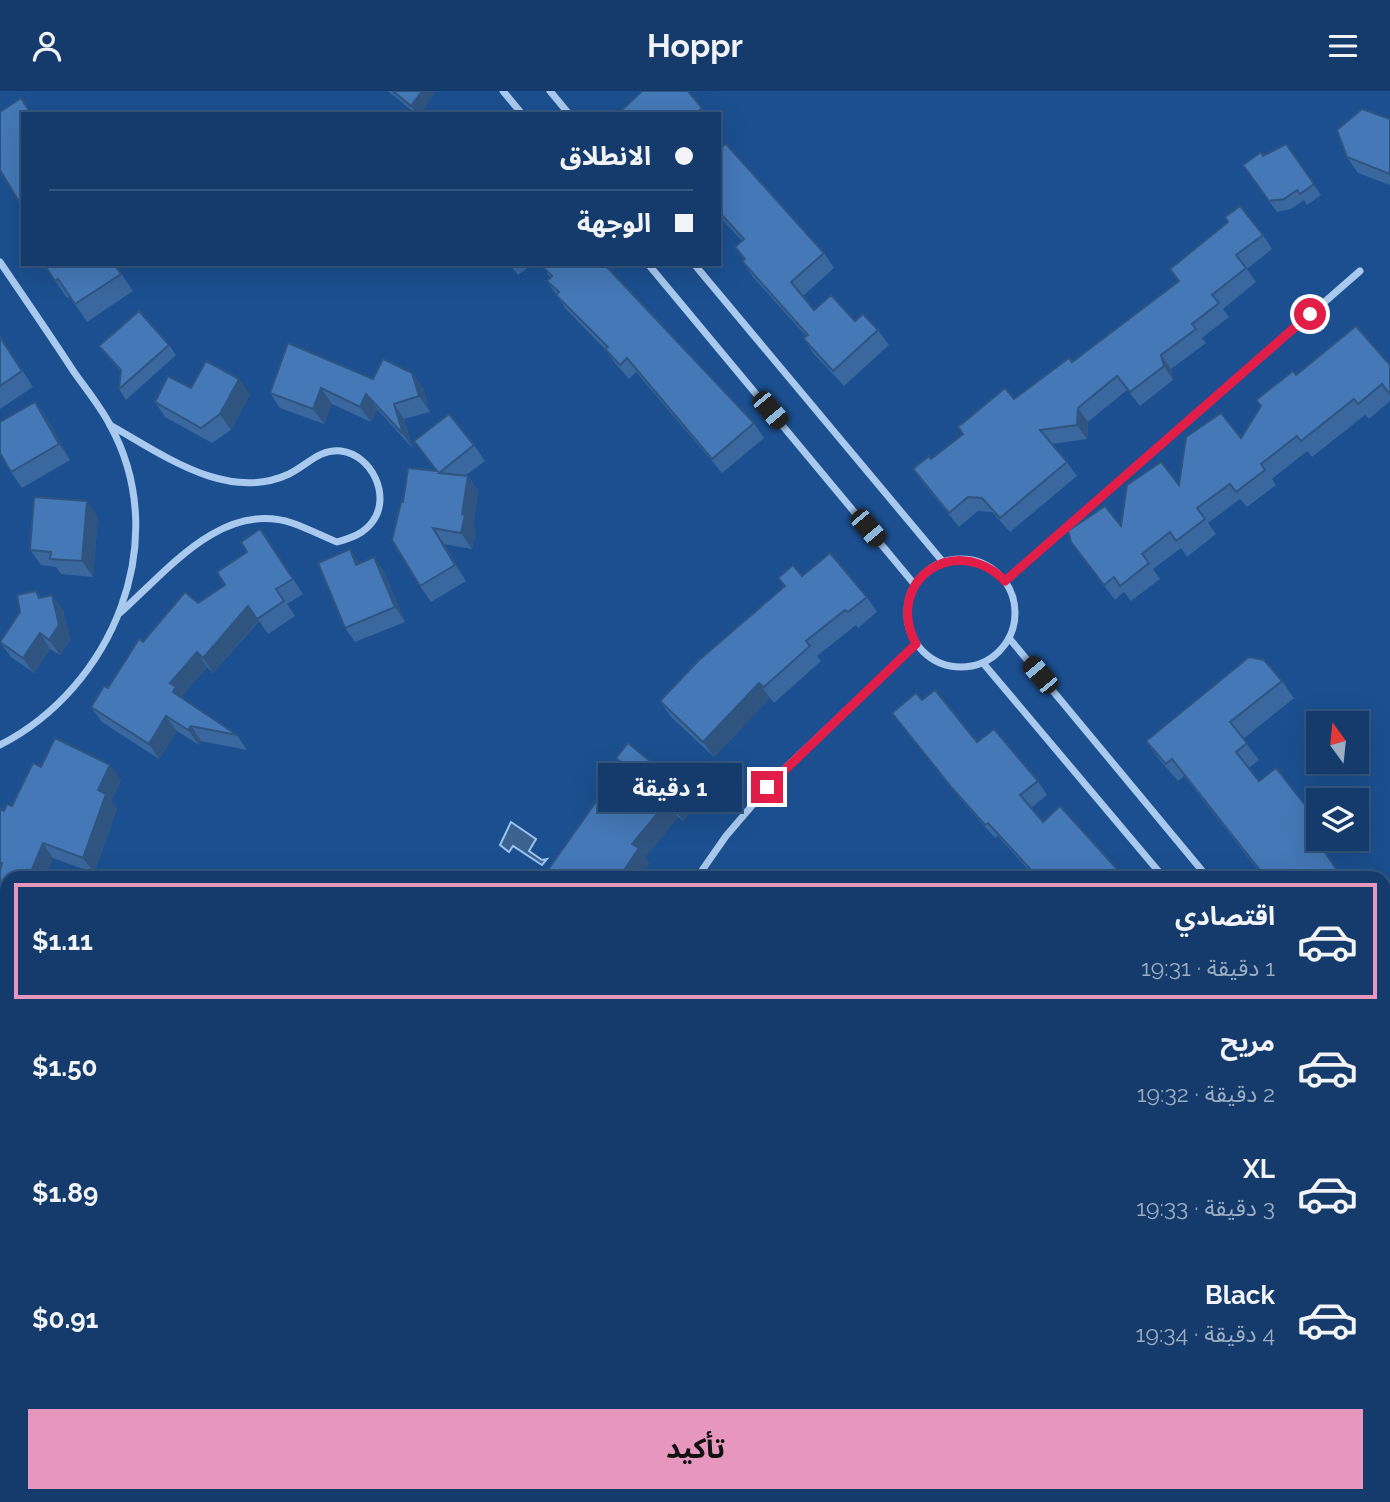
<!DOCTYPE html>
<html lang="ar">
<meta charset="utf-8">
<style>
:root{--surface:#143b6b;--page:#214673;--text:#f1f3f6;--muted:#9dadc1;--line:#33557e;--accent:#e797bd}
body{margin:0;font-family:Raleway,"Noto Sans Arabic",sans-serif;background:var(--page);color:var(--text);direction:rtl;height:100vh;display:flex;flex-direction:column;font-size:26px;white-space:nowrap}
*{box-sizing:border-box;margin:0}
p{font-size:23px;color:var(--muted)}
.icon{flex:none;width:38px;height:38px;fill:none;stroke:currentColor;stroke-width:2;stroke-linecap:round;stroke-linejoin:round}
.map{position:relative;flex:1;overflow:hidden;direction:ltr}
.drawer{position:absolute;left:0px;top:780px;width:1391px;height:632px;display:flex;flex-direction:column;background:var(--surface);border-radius:21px 21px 0 0;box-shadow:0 7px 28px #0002,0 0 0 2px var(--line);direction:rtl}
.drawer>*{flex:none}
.top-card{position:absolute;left:21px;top:21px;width:700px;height:154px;border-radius:0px;box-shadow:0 7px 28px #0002,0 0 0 2px var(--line);direction:rtl;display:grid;align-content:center;height:154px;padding:0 28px;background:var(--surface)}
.needle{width:46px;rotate:345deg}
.tools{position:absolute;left:1306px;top:620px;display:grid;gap:14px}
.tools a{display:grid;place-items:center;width:63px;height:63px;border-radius:0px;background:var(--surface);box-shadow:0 7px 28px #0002,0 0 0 2px var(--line);font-size:35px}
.end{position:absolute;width:32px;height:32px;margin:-16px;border:9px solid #e11d48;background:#fff;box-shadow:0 0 0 4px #fff}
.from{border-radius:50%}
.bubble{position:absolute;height:49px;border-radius:0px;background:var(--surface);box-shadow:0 7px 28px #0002,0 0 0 2px var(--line);font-size:23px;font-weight:700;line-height:49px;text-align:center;direction:rtl}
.car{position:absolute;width:21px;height:42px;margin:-21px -10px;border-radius:9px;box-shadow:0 0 5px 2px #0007;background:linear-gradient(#222 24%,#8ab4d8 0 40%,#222 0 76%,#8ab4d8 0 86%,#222 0)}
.top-card b{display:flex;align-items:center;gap:24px;height:66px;font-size:26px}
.top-card b+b{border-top:2px solid var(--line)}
.top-card i{width:18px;height:18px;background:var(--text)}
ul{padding:12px 0 0;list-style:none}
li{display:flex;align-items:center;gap:21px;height:116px;margin:0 14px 10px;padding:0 14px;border:4px solid transparent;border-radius:0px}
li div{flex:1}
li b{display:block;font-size:26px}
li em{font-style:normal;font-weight:700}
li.on{border-color:var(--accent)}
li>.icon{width:63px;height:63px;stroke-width:1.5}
.action{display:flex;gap:14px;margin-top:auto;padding:14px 28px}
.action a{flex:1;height:80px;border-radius:0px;background:var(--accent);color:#111;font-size:28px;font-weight:700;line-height:80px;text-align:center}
header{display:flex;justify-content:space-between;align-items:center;height:91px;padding:0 28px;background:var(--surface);font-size:32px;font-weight:700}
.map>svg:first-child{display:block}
</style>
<header><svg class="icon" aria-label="menu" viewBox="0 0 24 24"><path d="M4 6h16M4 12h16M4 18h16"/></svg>Hoppr<svg class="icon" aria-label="person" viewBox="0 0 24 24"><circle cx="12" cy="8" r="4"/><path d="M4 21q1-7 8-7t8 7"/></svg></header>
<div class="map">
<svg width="1390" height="1411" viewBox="0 0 1390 1411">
<rect width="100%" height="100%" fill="#1b4f8f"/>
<polygon fill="#3c6290" stroke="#9cc4f0" stroke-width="2" points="511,731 536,748 529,760 542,769 547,768 542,774 513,755 509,761 500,754"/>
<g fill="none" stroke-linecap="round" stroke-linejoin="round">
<g stroke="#a9c9ee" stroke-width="7">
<polyline points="503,0 522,23"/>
<polyline points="550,0 569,23"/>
<path d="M0,171C25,208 50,244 74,281C86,298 100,315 110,334C174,450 112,597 0,654"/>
<polyline points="648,173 915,494"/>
<polyline points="694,173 943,471"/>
<path d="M110,334C162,363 227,412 289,383C308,374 318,358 341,360C372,364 391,405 373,430C364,443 351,447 337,451C322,445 307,437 292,432C222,409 167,480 120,522"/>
<circle cx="961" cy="522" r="54"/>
<polyline points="1005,490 1360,180"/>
<polyline points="1009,547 1209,788"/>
<polyline points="983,572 1165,788"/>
<polyline points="696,788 726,745 779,683 916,553"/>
<polyline points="1384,1100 1390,1120"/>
<polyline points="1384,1222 1390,1220"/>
<polyline points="1384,1342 1390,1345"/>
<polyline points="1384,1351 1390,1387"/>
<polyline points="590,1406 637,1405"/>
<polyline points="476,1411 485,1410"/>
</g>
</g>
<g fill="#3a679d">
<polygon points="388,0 436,0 420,23 416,23"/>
<polygon points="702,17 706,23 624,23 622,19"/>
<polygon points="1390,28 1390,94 1358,82 1347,66"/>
<polygon points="1286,53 1321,104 1307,114 1304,109 1291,118 1277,121 1243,74"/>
<polygon points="719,58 824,162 834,177 803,205 814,219 855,230 878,239 889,254 844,295 814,263 803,247 806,245 753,186 742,170 744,169 735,156 742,150 722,128 719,130"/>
<polygon points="1263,144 1272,158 1247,178 1256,191 1223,218 1229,226 1202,247 1206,252 1171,278 1173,289 1140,315 1127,299 1088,331 1087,348 1052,353 1067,371 1077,385 1010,441 992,421 978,420 959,436 923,392 913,378 931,368 963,343 958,336 1014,308 1072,271 1179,191 1170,178"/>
<polygon points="44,173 115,173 133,200 87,231 70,206 67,207"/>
<polygon points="509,173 530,173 530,175 518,184"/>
<polygon points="543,176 754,332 764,347 722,382 636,281 629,288 615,272 605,258 566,218 547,190 550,187"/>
<polygon points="0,245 33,296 0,318"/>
<polygon points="169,254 176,264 126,309 119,298 121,281 107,265 99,255"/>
<polygon points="1390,274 1390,310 1369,328 1365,324 1312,366 1307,360 1272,388 1276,394 1247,416 1240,408 1208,432 1216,443 1187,466 1181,457 1153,478 1160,488 1131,510 1124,501 1115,509 1071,451 1121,435 1179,394 1241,347 1296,284"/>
<polygon points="412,282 423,297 430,321 404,328 413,358 377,318 371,331 332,313 324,333 280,317 270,302"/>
<polygon points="191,297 250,303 231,339 212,352 165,326 155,311"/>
<polygon points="35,311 46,326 70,369 22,397 11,381"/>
<polygon points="414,350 474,354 485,370 465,385 468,385 478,400 473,436 476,439 472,458 444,453 466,490 431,511 420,495 403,411 436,380"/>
<polygon points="98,426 93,486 61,483 56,476 41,474 30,459"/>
<polygon points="270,453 303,503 287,513 295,525 268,543 259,530 213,582 207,576 182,605 185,609 237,644 247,659 201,650 199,654 177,640 159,668 102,631 91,616 108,597 143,551 225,494"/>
<polygon points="374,466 384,481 405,531 355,551 345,537"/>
<polygon points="802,485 867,506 877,521 858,537 856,534 817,565 821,570 774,612 770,607 714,666 671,626 660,610 784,496 778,487"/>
<polygon points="36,500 41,507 63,519 70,549 60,564 50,558 34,582 11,566 0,551"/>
<polygon points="1282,590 1294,607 1243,648 1259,669 1249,677 1259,690 1276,677 1318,731 1318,747 1325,747 1319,752 1343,788 1265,788 1184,685 1178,690 1158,667 1146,650"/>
<polygon points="922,609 977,651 1038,690 1047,704 1031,717 1043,731 1126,788 1032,783 998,745 995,747 962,710 902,635 892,622"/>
<polygon points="616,667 685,699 696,715 683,730 678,726 645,766 649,773 554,787 548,779 601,703 599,700 621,674"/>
<polygon points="41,676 121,689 111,710 117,718 94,782 53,767 7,788 7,876 0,876 0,718 4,720 12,715"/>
<polygon points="1384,848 1390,858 1390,934 1384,937"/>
<polygon points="7,1056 7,1122 0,1124 0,1072"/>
<polygon points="7,1405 206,1405 190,1409 191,1411 0,1411"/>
</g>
<g fill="#305480">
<polygon points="422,0 436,0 420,23 417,23 411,15"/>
<polygon points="1161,264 1171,278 1173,289 1164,275"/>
<polygon points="412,282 423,297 430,321 419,305"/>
<polygon points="239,288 250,303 231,339 220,323"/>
<polygon points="321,297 332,313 324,333 313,318"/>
<polygon points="366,303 377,318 371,331 360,316"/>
<polygon points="35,311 46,326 70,369 59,353"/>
<polygon points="394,313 404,328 413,358 403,343"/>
<polygon points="1078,317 1088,331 1087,348 1077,334"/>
<polygon points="468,385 478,400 473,436 476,439 472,458 461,442 462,423"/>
<polygon points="87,410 98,426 93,486 82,470"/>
<polygon points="433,437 444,453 466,490 455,474"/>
<polygon points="350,458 360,473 356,474"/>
<polygon points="374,466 384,481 405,531 395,516"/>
<polygon points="52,504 63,519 70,549 60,564 49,549"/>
<polygon points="248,515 259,529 213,582 203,567"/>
<polygon points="40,542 50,558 34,582 23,567"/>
<polygon points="197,561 207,576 182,605 186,611 173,601 170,592"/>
<polygon points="759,592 770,607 714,666 703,651"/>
<polygon points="166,625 177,640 159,668 149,653"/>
<polygon points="191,635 201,650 199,654 188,639"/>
<polygon points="110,674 121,689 111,710 117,718 94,782 83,767 98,699"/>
<polygon points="685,699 696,715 683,730 672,715"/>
<polygon points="667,711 678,726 645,766 649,773 639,788 618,788 632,753"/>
<polygon points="43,752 53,767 45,788 28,788"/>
<polygon points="184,1405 188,1405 191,1411 188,1411"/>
<rect x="1154" y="1405" width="16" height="6"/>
<polygon points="1328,1405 1341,1405 1340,1411 1327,1411"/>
</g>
<g fill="#4478b7" stroke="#305480" stroke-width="2">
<polygon points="393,0 422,0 411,15"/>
<polygon points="642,0 688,0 702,17 696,23 625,23 622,19"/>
<polygon points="21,7 31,23 23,23 23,117 0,79 0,21"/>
<polygon points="1362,18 1390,28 1390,83 1347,66 1337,39"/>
<polygon points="726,53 824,162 791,191 814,219 831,204 855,230 863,223 878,239 833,280 803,247 808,244 742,170 745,168 735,156 744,148 719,121 719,58"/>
<polygon points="1286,53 1314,93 1300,103 1297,99 1284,108 1269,110 1243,74 1261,61 1263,65"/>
<polygon points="1240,115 1263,144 1236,164 1246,177 1212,204 1219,212 1192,233 1196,238 1161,264 1164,275 1130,301 1117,285 1078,317 1077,334 1040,339 1067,371 1000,427 982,407 968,406 949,422 913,378 929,365 931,368 963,343 958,336 1005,297 1014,308 1069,267 1072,271 1179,190 1170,178 1228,131 1225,126"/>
<polygon points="44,173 114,173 121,183 75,213 58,188 55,190"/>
<polygon points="546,173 580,173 583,176 586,173 604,173 754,332 712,368 627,267 620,274 605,258 608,256 556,204 559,201 547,190 552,185 543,176"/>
<polygon points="139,220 169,254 119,298 121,279 99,255"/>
<polygon points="1356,235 1390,274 1390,301 1389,302 1382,293 1358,313 1354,308 1301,350 1297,345 1261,373 1265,379 1236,401 1230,393 1197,417 1205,428 1176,450 1170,441 1142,463 1149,472 1120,495 1114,486 1104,494 1071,451 1068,440 1105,415 1121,435 1127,394 1161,371 1179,394 1186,346 1221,322 1241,347 1261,315 1256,309 1293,280 1296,284"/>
<polygon points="0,246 22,280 0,295"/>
<polygon points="288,252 373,288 383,268 412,282 419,305 394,313 403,343 366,303 360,316 321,297 313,318 270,302"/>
<polygon points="206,270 239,288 220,323 201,337 155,311 168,285 191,297"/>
<polygon points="35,311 59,353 11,381 0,362 0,331"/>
<polygon points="449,323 474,354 439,382 468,385 462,423 465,424 461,442 433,437 455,474 420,495 392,449 401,411 403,411 408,377 437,380 414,350"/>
<polygon points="34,406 87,410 82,470 50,468 51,461 30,459"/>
<polygon points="260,438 293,488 276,498 284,510 257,528 248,515 203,567 197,561 170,592 176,596 173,601 237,644 191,635 188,639 166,625 149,653 91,616 104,595 108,597 139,548 143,551 185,501 198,512 225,494 217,481 247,461 241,451"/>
<polygon points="350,458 356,474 374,466 395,516 345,537 318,472"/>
<polygon points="830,462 867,506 848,521 845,519 806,550 810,555 764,596 759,592 703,651 660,610 699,569 785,495 778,487 793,474 802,485"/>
<polygon points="36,500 39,507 52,504 59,534 49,549 40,542 23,567 0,551 20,521 17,504"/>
<polygon points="1249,566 1264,569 1282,590 1230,631 1247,652 1236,661 1259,690 1276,677 1316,728 1307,735 1343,788 1267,788 1172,668 1166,673 1146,650"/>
<polygon points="935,599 977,651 994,638 1038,690 1020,704 1043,731 1060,715 1126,788 1029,788 1028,786 1034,782 988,732 985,734 952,697 892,622 916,602 922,609"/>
<polygon points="55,647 110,674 98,699 106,703 83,767 43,752 28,788 7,788 7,861 0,861 0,780 2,772 0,772 0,718 4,720 7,713 12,715 33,672 41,676"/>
<polygon points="628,652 685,699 672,715 667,711 632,753 639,757 618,788 553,788 555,784 548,779 602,702 599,700 622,672 616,667"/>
<polygon points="766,779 778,788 760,788"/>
<polygon points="1384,852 1390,862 1390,910 1384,913"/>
<polygon points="1390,964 1390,1015 1384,1002 1384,967"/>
<polygon points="7,1056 7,1103 0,1105 0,1072"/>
<polygon points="7,1390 7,1405 97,1405 74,1411 57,1411 57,1409 50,1411 0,1411 0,1392"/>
<polygon points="123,1405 139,1405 124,1409"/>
<polygon points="164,1405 176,1405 165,1408"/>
<rect x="760" y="1405" width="394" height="6"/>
<polygon points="1256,1405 1328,1405 1327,1411 1255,1411"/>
</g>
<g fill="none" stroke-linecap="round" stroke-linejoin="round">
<path stroke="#e11d48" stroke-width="9" d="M767,696L916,553C883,490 955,440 1005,490L1310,223"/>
</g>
</svg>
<div class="tools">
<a><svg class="needle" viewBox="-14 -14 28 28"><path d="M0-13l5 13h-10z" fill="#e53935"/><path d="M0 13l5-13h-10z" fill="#9dadc1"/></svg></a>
<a><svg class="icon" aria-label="layers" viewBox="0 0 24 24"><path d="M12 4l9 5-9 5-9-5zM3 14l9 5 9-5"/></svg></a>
</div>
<i class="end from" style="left:1310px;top:223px"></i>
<i class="end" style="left:767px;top:696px"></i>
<div class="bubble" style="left:598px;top:672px;width:144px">1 دقيقة</div>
<i class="car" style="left:770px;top:319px;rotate:140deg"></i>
<i class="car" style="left:868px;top:437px;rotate:140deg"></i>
<i class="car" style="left:1040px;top:584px;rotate:320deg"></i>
<div class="top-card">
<b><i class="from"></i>الانطلاق</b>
<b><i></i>الوجهة</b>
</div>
<section class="drawer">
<ul>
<li class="on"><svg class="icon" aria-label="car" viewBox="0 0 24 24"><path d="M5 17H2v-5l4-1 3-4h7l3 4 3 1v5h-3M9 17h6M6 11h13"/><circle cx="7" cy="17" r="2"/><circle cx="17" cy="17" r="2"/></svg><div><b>اقتصادي</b><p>1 دقيقة · 19:31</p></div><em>$1.11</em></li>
<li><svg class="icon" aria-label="car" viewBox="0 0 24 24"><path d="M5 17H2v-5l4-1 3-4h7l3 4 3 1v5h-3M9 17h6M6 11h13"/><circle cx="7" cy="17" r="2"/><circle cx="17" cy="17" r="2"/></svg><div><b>مريح</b><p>2 دقيقة · 19:32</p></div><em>$1.50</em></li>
<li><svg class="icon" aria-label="car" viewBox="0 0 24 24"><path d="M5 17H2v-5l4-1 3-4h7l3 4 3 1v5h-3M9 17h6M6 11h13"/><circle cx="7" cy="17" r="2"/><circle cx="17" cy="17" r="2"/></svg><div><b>XL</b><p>3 دقيقة · 19:33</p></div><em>$1.89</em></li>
<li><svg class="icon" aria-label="car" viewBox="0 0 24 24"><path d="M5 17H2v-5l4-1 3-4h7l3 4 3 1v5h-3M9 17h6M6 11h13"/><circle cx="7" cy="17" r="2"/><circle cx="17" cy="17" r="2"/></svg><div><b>Black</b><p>4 دقيقة · 19:34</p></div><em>$0.91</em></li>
</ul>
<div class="action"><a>تأكيد</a></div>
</section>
</div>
